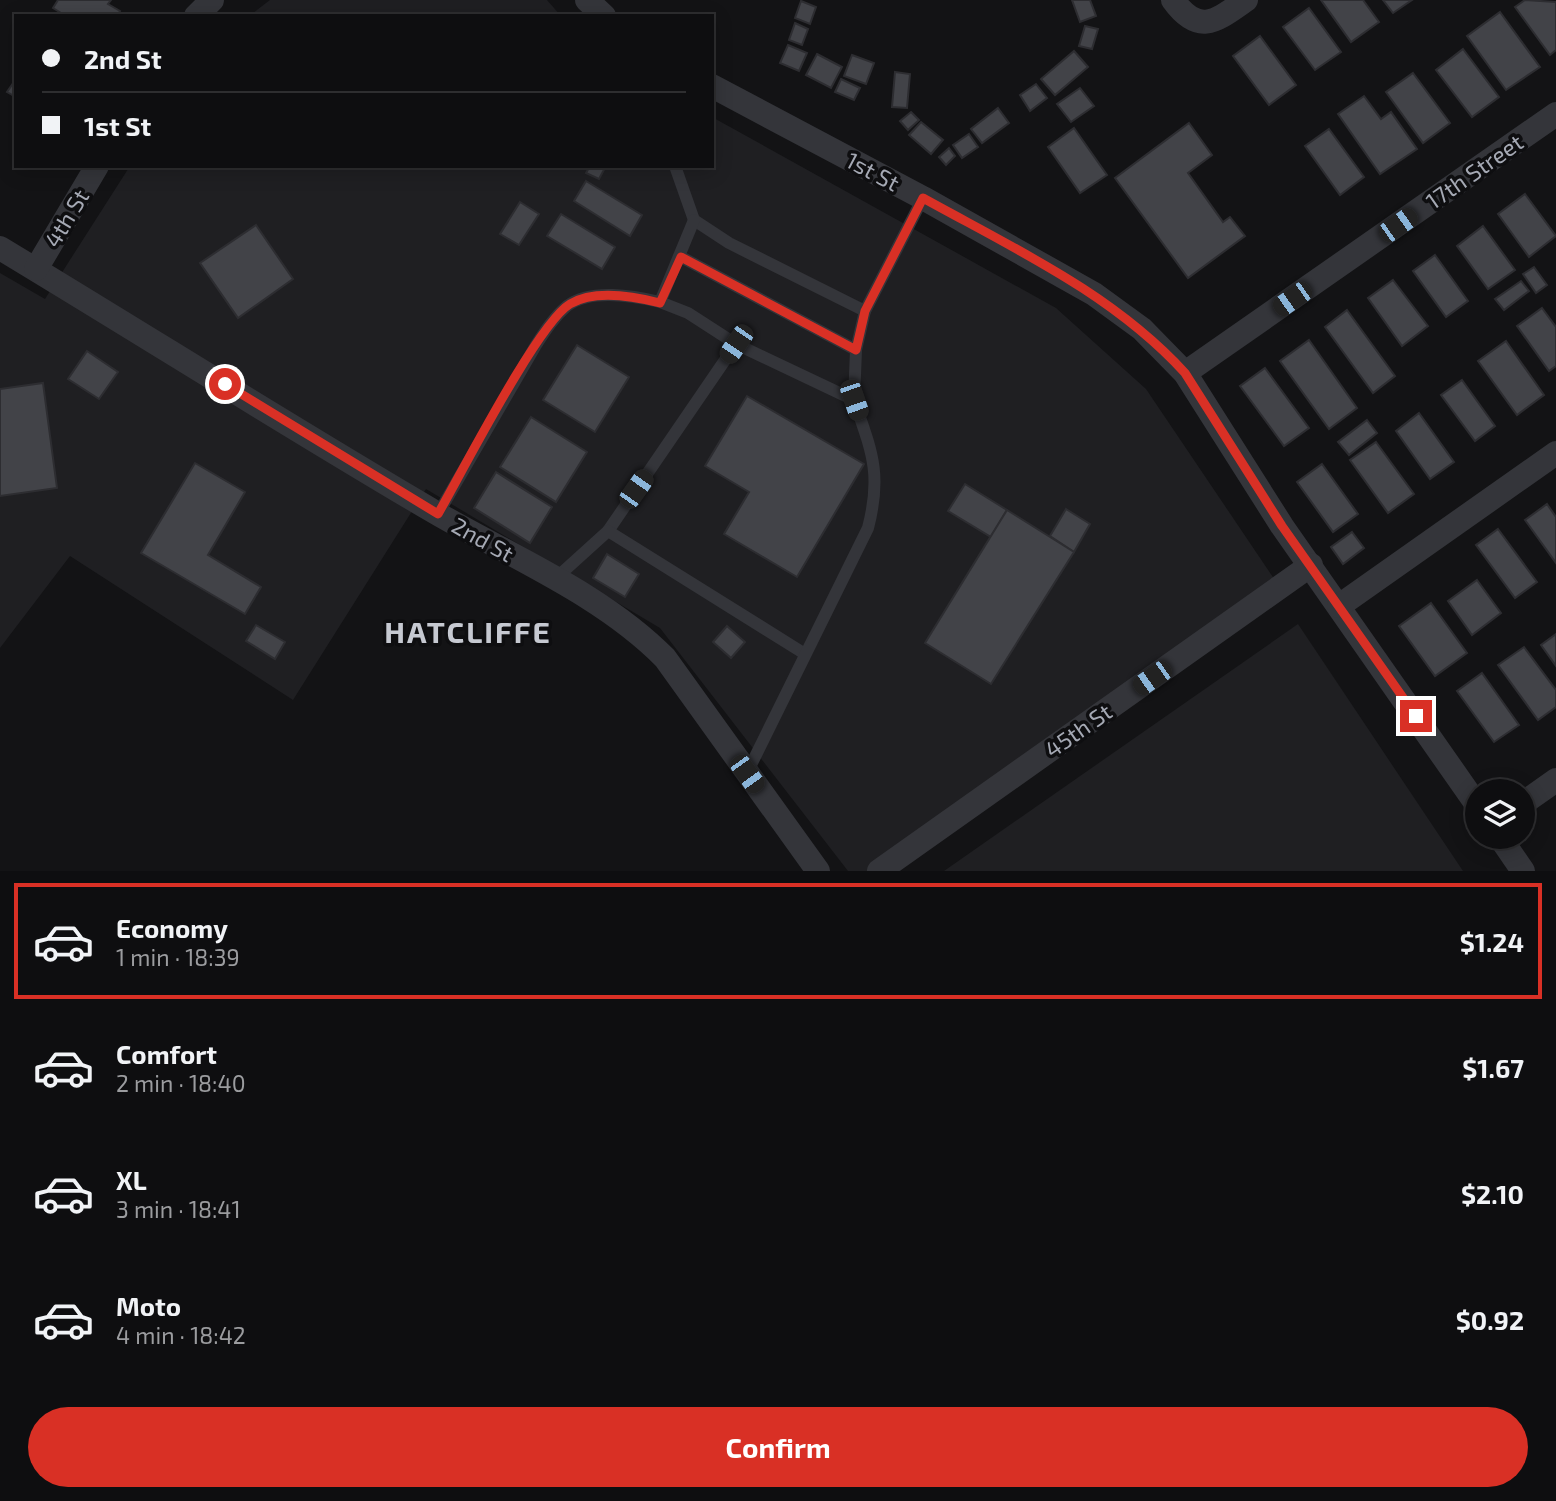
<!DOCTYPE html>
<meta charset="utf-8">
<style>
:root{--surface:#0e0e10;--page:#171719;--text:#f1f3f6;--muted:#9b9c9f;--line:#2e2e30;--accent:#d93025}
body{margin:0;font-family:"Exo 2",sans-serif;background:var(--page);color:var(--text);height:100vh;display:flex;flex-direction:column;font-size:26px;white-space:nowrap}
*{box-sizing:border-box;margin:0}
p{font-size:23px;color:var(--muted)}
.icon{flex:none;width:38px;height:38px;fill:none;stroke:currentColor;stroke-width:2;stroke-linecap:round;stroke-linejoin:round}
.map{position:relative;height:871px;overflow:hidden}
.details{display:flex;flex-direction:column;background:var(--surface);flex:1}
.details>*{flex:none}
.hud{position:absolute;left:14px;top:14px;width:700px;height:154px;border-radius:0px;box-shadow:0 4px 18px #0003,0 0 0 2px var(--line);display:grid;align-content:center;height:154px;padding:0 28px;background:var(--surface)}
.controls{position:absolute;left:1465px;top:779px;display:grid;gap:14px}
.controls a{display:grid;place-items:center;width:70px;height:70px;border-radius:50%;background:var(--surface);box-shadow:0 4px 18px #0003,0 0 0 2px var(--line);font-size:35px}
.end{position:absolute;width:32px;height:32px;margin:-16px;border:9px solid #d93025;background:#fff;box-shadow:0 0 0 4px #fff}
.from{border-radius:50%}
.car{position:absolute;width:21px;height:42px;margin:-21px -10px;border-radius:9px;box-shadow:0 0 5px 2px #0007;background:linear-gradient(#222 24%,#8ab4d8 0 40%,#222 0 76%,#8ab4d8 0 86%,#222 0)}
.hud b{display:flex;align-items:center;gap:24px;height:66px;font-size:26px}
.hud b+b{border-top:2px solid var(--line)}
.hud i{width:18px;height:18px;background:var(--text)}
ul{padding:12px 0 0;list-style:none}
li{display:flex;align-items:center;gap:21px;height:116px;margin:0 14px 10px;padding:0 14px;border:4px solid transparent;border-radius:0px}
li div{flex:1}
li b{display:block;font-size:26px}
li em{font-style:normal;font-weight:700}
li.active{border-color:var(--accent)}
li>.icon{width:63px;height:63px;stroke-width:1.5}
.primary-button{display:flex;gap:14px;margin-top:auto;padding:14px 28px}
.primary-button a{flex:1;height:80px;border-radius:42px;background:var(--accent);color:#fff;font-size:28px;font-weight:700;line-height:80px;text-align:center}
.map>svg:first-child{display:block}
</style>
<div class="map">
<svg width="1556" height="871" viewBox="0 0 1556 871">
<rect width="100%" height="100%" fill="#131315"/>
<g fill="#1f1f22">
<polygon points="270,0 547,0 561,16 249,16"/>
<polygon points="712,117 1056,308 1146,389 1283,592 884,871 848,871 660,628 426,489 293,700 70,556 0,648 0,273 45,299 130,166 712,166"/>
<polygon points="1298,624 1463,871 944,871"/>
</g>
<g fill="#424348" stroke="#2d2d31" stroke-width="2">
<polygon points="58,0 111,0 108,4 120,11 117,16 66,16 53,8"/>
<polygon points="1072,0 1090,0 1096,16 1080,22"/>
<polygon points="1321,0 1363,0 1379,22 1351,42"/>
<polygon points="1383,0 1412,0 1393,13"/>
<polygon points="1525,0 1556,2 1556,50 1550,55 1515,7"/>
<polygon points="801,1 816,7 810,24 795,18"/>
<polygon points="1309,8 1341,52 1315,70 1283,27"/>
<polygon points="1500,12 1540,67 1506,90 1467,36"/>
<polygon points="795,23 808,29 802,45 789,40"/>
<polygon points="1085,26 1098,29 1092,49 1079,46"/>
<polygon points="1260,36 1296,85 1269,105 1233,56"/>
<polygon points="788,45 807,53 799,71 780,63"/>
<polygon points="1463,49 1499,97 1472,117 1436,70"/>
<polygon points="1074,51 1088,67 1055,95 1041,79"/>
<polygon points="817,54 842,67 831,88 806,75"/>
<polygon points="852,55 874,63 866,84 844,76"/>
<polygon points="895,72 910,74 907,108 892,107"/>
<polygon points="1413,73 1450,123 1423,143 1386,92"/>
<polygon points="16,79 16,97 7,92"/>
<polygon points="841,79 860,88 854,100 835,92"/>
<polygon points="1036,84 1047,98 1030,111 1020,95"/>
<polygon points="1080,88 1094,106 1071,122 1057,104"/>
<polygon points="1364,96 1381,119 1391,112 1417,149 1380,174 1338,114"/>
<polygon points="998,108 1009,123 982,143 971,129"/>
<polygon points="911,112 919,120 908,130 900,121"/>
<polygon points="921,122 943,140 931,154 909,135"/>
<polygon points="1189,123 1212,155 1188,173 1223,222 1230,217 1245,236 1188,278 1115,178"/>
<polygon points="1074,128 1107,175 1080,193 1048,147"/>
<polygon points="1329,129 1364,177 1340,195 1305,146"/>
<polygon points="969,134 978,147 962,158 953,145"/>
<polygon points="949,148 955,156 946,165 939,157"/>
<polygon points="590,166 606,166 599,179 586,173"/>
<polygon points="586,181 642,215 630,236 574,201"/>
<polygon points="1525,194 1556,236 1529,257 1498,214"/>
<polygon points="520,202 539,214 519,245 500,234"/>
<polygon points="561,214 615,247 602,269 547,236"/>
<polygon points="256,225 293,279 238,318 200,263"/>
<polygon points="1483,226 1515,270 1488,289 1457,246"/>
<polygon points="1435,255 1468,301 1446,317 1413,271"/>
<polygon points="1534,267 1547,285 1536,293 1523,274"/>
<polygon points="1393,280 1428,326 1402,346 1368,298"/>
<polygon points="1521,281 1529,291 1504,310 1495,299"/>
<polygon points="1542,308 1556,327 1556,366 1549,371 1517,326"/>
<polygon points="1347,310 1395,376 1373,393 1325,327"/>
<polygon points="1309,340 1357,408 1329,429 1280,361"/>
<polygon points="1506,341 1544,395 1517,415 1478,361"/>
<polygon points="577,345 629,377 595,432 543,400"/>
<polygon points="87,351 118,372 99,399 68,379"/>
<polygon points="1265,368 1309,428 1284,446 1240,386"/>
<polygon points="1462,380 1495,426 1475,441 1441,395"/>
<polygon points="43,383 57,488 0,496 0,389"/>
<polygon points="747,396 864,464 797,577 724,534 749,492 705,466"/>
<polygon points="1419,413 1454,462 1430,479 1396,431"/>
<polygon points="531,417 587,452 556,502 500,467"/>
<polygon points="1367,420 1377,433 1349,455 1338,442"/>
<polygon points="1376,442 1414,494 1388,513 1350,460"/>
<polygon points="195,463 245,492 208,555 261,587 245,614 141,553"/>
<polygon points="1322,464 1358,514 1333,532 1297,482"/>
<polygon points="496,472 552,507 530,543 474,508"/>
<polygon points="965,484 1007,510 991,537 948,511"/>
<polygon points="1547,504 1556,517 1556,563 1525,520"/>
<polygon points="1066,509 1090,524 1074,552 1050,536"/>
<polygon points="1007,510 1074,552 991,684 925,643"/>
<polygon points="1498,529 1537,582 1515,598 1476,545"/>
<polygon points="1352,532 1364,548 1343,564 1331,547"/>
<polygon points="607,554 639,574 625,597 593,578"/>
<polygon points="1477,580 1501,613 1472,635 1448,601"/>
<polygon points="1431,603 1467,653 1435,676 1399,626"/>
<polygon points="256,625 285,642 275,659 246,641"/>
<polygon points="727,626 745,642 731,658 713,642"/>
<polygon points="1556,634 1556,666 1541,645"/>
<polygon points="1524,647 1556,690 1556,707 1538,720 1498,665"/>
<polygon points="1482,673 1519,725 1494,742 1457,691"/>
</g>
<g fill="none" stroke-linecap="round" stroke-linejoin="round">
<g stroke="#34353a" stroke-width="12">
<polyline points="675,166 694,220 729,243 865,311 923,198"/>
<polyline points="681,257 856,350"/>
<polyline points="660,302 688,313 736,344 854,400 856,350 865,311"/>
<path d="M438,514L536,345C545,331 554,317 567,306C591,288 634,296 660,302L694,220"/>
<polyline points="608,531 736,344"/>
<polyline points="555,579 608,531 805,654"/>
<path d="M747,773L868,528C882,474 872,452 854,400"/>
</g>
<g stroke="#34353a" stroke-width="24">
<polyline points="587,0 604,16"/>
<path d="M1173,0C1199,36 1216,21 1246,0"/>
<polyline points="196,16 212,0"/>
<polyline points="712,86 923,198 1094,294 1142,329 1185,373 1282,526 1477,805"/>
<path d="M0,248C146,336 291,428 438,514C514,558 603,595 665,658L818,871"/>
<polyline points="36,269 97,166"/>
<polyline points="1185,373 1556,114"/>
<polyline points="1339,606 1556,453"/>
<polyline points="1522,804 1556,780"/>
<polyline points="1499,836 1523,871"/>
<polyline points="879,871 1311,565"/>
</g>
</g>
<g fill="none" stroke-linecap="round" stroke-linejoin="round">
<path stroke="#d93025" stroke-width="9" d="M225,384L438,514C461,474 538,323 570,304C595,289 633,296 660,303L681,257L856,350L865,311L923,198C1015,249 1113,294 1185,373L1282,526L1416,716"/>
</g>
<g text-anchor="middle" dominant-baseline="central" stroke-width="7" stroke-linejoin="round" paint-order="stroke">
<g font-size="23" fill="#a5a9b4" stroke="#0e0e10">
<text transform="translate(873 171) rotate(28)">1st St</text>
<text transform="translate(1474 171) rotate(-35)">17th Street</text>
<text transform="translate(66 218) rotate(-59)">4th St</text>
<text transform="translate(483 539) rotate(29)">2nd St</text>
<text transform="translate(1078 730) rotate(-35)">45th St</text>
</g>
<g font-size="30" font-weight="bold" letter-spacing="2" fill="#c6c9d1" stroke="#0e0e10">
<text x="468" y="631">HATCLIFFE</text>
</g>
</g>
</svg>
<div class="controls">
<a><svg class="icon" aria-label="layers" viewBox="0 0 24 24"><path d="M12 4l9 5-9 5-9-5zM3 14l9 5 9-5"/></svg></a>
</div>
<i class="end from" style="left:225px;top:384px"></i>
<i class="end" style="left:1416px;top:716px"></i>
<i class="car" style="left:1398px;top:225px;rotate:55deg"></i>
<i class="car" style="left:1292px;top:299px;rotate:235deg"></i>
<i class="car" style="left:736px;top:344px;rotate:214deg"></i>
<i class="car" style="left:854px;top:400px;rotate:161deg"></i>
<i class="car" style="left:636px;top:489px;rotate:35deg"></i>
<i class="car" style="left:1152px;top:678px;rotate:235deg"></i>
<i class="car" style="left:747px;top:774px;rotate:144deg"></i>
<div class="hud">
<b><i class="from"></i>2nd St</b>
<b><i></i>1st St</b>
</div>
</div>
<section class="details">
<ul>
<li class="active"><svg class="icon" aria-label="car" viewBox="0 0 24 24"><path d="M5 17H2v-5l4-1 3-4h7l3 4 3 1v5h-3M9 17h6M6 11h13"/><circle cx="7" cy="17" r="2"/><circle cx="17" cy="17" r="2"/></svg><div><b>Economy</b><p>1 min · 18:39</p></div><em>$1.24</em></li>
<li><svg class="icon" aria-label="car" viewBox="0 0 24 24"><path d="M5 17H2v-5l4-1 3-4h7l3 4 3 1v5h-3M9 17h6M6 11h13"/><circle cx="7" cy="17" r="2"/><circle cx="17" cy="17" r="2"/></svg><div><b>Comfort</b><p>2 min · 18:40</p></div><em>$1.67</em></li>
<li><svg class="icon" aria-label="car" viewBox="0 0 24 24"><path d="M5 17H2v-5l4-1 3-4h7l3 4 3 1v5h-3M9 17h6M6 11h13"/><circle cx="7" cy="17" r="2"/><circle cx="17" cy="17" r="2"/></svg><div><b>XL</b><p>3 min · 18:41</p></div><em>$2.10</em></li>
<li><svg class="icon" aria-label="car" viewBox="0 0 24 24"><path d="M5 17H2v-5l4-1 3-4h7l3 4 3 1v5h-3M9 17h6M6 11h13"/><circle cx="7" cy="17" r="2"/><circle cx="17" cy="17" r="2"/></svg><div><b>Moto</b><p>4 min · 18:42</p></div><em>$0.92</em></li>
</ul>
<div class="primary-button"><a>Confirm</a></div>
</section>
